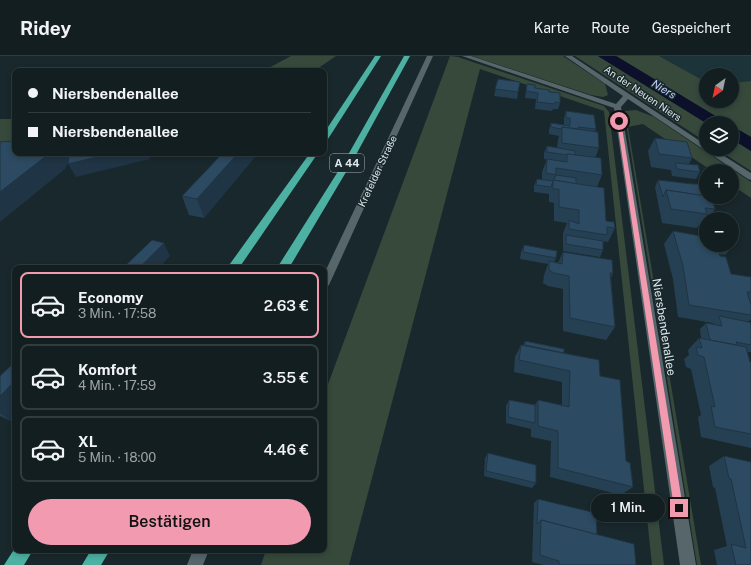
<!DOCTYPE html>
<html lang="de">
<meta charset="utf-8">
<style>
:root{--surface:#131e21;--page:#1c272a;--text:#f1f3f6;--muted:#9da2a5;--line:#323c3f;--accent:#f19ab0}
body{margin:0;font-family:"Public Sans",sans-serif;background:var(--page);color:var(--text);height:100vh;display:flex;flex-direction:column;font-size:15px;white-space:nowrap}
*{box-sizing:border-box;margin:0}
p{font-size:13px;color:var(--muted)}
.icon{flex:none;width:22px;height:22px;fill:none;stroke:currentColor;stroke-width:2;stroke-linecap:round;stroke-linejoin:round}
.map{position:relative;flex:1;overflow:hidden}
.drawer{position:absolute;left:12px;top:209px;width:315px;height:288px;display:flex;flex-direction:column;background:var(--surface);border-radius:8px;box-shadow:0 2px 6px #0003,0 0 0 1px var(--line)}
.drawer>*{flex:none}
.top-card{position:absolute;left:12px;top:12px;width:315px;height:88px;border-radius:8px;box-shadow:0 2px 6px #0003,0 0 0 1px var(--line);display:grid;align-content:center;height:88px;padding:0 16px;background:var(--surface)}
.needle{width:26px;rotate:213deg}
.fabs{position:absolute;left:699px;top:12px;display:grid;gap:8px}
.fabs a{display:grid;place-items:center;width:40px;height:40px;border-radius:50%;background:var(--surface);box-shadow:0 2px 6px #0003,0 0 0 1px var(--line);font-size:20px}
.end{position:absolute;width:18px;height:18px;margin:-9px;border:5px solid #f19ab0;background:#111;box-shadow:0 0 0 2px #111}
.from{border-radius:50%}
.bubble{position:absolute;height:28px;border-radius:14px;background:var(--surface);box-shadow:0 2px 6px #0003,0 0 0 1px var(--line);font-size:13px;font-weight:600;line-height:28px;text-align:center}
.top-card b{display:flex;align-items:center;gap:14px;height:38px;font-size:15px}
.top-card b+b{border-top:1px solid var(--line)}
.top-card i{width:10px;height:10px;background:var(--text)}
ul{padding:7px 0 0;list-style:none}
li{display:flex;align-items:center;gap:12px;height:66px;margin:0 8px 6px;padding:0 8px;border:2px solid var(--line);border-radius:8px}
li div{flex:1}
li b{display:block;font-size:15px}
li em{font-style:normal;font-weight:600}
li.selected{border-color:var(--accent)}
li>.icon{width:36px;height:36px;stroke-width:1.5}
.action{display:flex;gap:8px;margin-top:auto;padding:8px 16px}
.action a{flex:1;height:46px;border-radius:24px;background:var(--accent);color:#111;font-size:16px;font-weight:600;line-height:46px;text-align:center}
header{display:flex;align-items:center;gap:24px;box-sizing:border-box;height:56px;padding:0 20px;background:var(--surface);border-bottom:1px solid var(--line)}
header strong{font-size:19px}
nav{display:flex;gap:22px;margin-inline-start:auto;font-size:14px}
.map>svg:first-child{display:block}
</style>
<header>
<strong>Ridey</strong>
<nav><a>Karte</a><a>Route</a><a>Gespeichert</a></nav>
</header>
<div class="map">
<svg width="751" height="509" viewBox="0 0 751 509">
<rect width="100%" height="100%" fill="#19282c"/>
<polygon fill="#1c3439" points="659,0 751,0 751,25 732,27 732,19 706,19 706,26"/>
<g fill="#36493b">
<polygon points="291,0 336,0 314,15 263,15"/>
<polygon points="450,0 458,1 604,50 609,56 664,509 652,509 604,55 480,13 349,509 261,509 266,494 324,494 324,339"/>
<polygon points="472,0 563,0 605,28 608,39 603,41 591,39"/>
<polygon points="575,0 598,0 706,67 706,86"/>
<polygon points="616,0 659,0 706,26 706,45 732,45 732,27 751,25 751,81 732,70 732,67 727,67"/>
<polygon points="636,54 654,61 751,126 751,142 732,129 732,115 712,115 643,68 628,71 701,509 697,509 625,61 625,55"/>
<polygon points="0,63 15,63 15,95 0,94"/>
<polygon points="732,83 751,95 751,115 717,93 732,93"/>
</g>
<g fill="#0c102a">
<polygon points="598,0 616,0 727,67 706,67"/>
<polygon points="732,70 751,81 751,95 732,83"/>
</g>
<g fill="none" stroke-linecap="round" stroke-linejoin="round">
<polygon fill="#56666a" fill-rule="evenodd" points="462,0 471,0 616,48 623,40 565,0 572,0 706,89 706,93 713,93 751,117 751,124 748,123 628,43 621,51 696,509 680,509 614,52"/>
<g fill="#56666a" fill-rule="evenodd">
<polygon points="427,0 433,0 329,229 324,233 324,218"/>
<polygon points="193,494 209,494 203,509 187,509"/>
</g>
<g fill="#4cb1a3" fill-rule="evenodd">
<polygon points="375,0 381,0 328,83 324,86 324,77"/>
<polygon points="404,0 410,0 352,106 289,212 277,212 344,106"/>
<polygon points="310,97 318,97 239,212 227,212"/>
<polygon points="15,492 15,494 33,494 24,509 4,509"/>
<polygon points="91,494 110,494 101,509 82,509"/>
</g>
</g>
<g fill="#264053">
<polygon points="498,23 518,36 517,43 494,40"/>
<polygon points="527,28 535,32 549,36 560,47 558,53 553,53 552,55 535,53 536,43 525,42"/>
<polygon points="566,55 596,73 595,75 599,92 595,102 602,119 597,131 606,165 615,172 608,186 604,185 603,188 603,194 600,201 563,195 563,177 567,167 554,165 554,147 549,146 549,138 534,136 534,130 537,123 542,123 542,116 547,103 564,106 544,103 544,97 547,90 557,92 558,84 559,80 549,78 549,74 551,67 568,69 564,69 564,62"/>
<polygon points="655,82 692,102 689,108 700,116 696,123 672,120 671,114 651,111 648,95"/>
<polygon points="223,97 258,97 204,162 189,159 182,140"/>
<polygon points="658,124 715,153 708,163 706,163 706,167 701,166 697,172 662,167 655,131"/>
<polygon points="704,174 730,189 731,192 725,199 720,198 731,218 751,221 751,247 750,247 751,263 748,266 751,267 751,296 747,296 750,306 751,306 751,392 701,381 698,361 701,359 691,313 686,311 684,303 689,299 688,294 699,282 701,282 700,273 706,267 713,268 713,267 678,261 673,223 664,188 673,175 700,180"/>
<polygon points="524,189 556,202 554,206 558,207 563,196 613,217 611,222 615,271 606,284 563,275 563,233 548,230 543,227 544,219 548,208 520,203 521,196"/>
<polygon points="525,285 564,297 600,320 626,405 633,431 621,439 550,421 551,385 531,381 531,373 506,367 506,350 509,344 535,349 538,344 562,349 562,326 514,316 515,301 521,289 523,289"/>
<polygon points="15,306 15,361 11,365 0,360 0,320"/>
<polygon points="488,397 536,427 532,432 484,420 485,402"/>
<polygon points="724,400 751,406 751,509 717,509 714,494 727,490 715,432 713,431 709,410"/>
<polygon points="538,443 597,479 636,509 544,509 532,506 534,447"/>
</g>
<g fill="#1f3444">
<polygon points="50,97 84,97 68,107 65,113 0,166 0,136"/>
<polygon points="114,97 148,97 150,103 76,121 68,108"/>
<polygon points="238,97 258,97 204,162 197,143"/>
<polygon points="164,187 170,200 159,212 139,212"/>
<polygon points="15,325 15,361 11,365 0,357 0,340"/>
</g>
<g fill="#2c4a61" stroke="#1f3444">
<polygon points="498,23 520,26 518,36 495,33"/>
<polygon points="527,28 535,29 535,32 549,34 549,36 560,37 560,47 555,46 555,48 537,46 538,37 526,35"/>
<polygon points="566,55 594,59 596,73 578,71 578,73 562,71 561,73 551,71 551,67 570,70 570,62 566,62"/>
<polygon points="562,71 598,76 599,92 562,87"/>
<polygon points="655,82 687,86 692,102 659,98"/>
<polygon points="15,85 15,97 50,97 0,136 0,86"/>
<polygon points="547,90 575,95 575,99 567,98 567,99 547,96"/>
<polygon points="80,97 114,97 68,108 69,100 80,98"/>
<polygon points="223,97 238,97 197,143 182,140"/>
<polygon points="567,98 601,102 602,119 556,112 556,119 546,117 547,103 567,106"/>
<polygon points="675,107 698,109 700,116 677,113"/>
<polygon points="556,119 576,122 576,128 554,124"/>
<polygon points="537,123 553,125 551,131 536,129"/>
<polygon points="553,124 604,132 606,165 614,166 615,172 607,171 607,179 569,173 569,164 579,168 579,154 559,151 559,133 553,133"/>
<polygon points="658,124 692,128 700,128 704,140 666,134 663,141"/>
<polygon points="666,134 706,140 706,141 711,141 715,153 705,152 707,158 671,153"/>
<polygon points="704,174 706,174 706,180"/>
<polygon points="673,175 706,181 706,189 717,189 720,200 726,201 731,218 751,221 751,236 747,236 751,249 751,259 689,249 683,210"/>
<polygon points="566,179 603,185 603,194 566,188"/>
<polygon points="152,184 164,187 139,212 123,212"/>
<polygon points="524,189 557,195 556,202 523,196"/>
<polygon points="717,189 730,189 731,192 717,190"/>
<polygon points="563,196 612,204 613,217 610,217 615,271 570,262 569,220 554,217 549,214 549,205 562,208"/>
<polygon points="719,260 749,266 751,267 751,289 736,286 737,289 710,284 706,267 722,270"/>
<polygon points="699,282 746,291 750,306 751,306 751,378 715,371 711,350 715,351 704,301 698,299 696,291 702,292"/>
<polygon points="525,285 564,293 564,297 525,289"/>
<polygon points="521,289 599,304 600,320 620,324 626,405 630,407 633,431 558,412 558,375 538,370 538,344 569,351 570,315 519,304"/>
<polygon points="15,306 15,325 0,340 0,320"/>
<polygon points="509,344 535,349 535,367 508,361"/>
<polygon points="488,397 536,409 536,427 486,415"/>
<polygon points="724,400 751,406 751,509 736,509 731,488 746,492 731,423 729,422"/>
<polygon points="538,443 596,457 597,479 541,464 537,468"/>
<polygon points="541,464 634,488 636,509 559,509 559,505 540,499"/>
</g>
<polygon fill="#f19ab0" points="619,64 621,65 683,452 679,456 674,452 617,65"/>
<g text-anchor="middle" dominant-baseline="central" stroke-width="3" stroke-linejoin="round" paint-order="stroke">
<g font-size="10" fill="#dfe9eb" stroke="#19282c">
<text transform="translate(643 37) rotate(34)">An der Neuen Niers</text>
<text transform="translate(377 115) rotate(-65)">Krefelder Straße</text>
</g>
<g font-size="11" font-style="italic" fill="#c1cefd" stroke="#19282c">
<text transform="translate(664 33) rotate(31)">Niers</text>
</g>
<rect fill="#19282c" stroke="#a4afb2" stroke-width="1" x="330" y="98" width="34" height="18" rx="3"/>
<g font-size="11" font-weight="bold" fill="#dfe9eb">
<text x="347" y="107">A 44</text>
</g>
<g font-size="12" fill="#dfe9eb" stroke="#19282c">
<text transform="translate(664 271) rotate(81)">Niersbendenallee</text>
</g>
</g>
</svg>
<div class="fabs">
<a><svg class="needle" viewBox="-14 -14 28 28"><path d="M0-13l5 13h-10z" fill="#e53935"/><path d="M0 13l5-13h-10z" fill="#9da2a5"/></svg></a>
<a><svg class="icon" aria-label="layers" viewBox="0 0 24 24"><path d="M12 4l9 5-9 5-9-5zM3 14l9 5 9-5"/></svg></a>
<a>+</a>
<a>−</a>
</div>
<i class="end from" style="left:619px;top:65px"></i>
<i class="end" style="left:679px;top:452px"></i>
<div class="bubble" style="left:591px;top:438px;width:74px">1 Min.</div>
<div class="top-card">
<b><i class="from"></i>Niersbendenallee</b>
<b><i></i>Niersbendenallee</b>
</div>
<section class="drawer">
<ul>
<li class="selected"><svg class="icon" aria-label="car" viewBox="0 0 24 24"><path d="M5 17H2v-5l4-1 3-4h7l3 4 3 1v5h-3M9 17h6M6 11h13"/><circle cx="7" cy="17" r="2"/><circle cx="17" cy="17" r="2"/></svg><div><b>Economy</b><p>3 Min. · 17:58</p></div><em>2.63 €</em></li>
<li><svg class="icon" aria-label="car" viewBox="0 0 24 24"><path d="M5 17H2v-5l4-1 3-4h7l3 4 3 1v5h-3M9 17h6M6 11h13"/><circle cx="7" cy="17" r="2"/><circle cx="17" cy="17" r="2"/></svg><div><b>Komfort</b><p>4 Min. · 17:59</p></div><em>3.55 €</em></li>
<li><svg class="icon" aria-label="car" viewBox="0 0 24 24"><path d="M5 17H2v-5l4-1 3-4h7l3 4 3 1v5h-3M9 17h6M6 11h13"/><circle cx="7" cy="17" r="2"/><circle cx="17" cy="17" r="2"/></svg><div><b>XL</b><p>5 Min. · 18:00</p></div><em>4.46 €</em></li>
</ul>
<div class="action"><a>Bestätigen</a></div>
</section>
</div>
